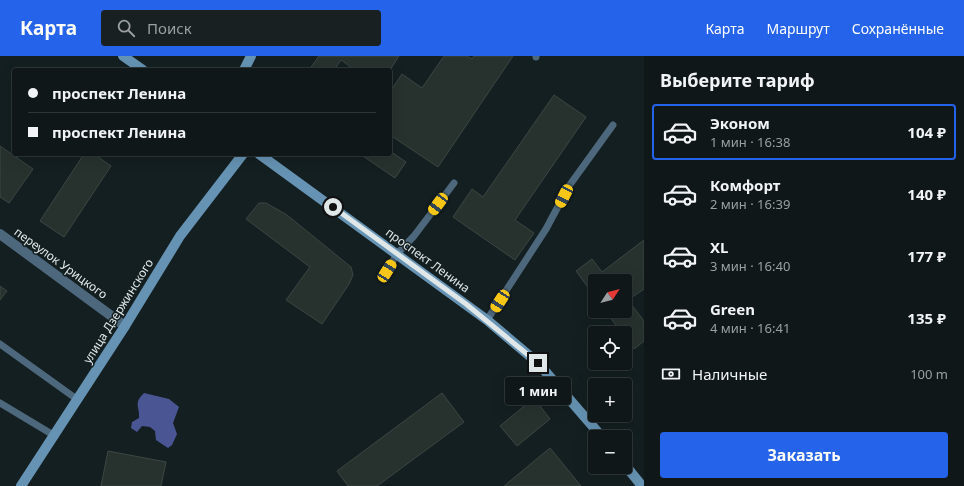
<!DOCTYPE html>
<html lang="ru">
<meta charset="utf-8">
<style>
:root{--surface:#0f1719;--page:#182022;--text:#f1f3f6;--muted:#9b9fa2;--line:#2f3638;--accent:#2563eb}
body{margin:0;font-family:"Noto Sans",sans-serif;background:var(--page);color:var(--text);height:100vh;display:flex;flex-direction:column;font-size:15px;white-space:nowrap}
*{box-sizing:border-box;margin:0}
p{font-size:13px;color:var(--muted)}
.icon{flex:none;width:22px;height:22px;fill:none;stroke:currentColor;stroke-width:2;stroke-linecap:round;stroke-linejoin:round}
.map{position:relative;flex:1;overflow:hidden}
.panel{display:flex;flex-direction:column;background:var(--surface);width:320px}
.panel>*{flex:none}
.hud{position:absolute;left:12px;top:12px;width:380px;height:88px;border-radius:4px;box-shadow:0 4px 16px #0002,0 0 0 1px var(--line);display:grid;align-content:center;height:88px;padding:0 16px;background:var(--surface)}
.needle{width:26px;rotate:54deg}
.tools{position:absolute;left:588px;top:218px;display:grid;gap:8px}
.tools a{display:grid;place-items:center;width:44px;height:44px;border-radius:4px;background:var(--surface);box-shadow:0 4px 16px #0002,0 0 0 1px var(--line);font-size:20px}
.end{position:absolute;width:18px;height:18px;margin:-9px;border:5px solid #e0e7e8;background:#111;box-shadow:0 0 0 2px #111}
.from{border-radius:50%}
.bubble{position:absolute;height:28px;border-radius:4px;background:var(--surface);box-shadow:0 4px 16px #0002,0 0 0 1px var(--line);font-size:13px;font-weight:700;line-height:28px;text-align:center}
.car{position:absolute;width:12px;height:24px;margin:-12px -6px;border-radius:5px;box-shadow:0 0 3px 1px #0007;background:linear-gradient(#f5c518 24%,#345 0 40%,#f5c518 0 76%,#345 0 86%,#f5c518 0)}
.hud b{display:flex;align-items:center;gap:14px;height:38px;font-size:15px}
.hud b+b{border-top:1px solid var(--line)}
.hud i{width:10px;height:10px;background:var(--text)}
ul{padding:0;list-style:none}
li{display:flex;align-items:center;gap:12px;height:56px;margin:0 8px 6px;padding:0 8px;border:2px solid transparent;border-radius:4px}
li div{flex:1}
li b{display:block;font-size:15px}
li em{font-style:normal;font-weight:700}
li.selected{border-color:var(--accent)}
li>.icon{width:36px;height:36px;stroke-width:1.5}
h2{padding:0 16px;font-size:18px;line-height:48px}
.pay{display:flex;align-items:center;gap:10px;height:44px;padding:0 16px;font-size:15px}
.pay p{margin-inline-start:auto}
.cta{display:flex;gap:8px;margin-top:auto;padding:8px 16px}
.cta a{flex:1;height:46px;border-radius:4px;background:var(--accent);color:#fff;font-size:16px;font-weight:700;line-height:46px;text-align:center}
header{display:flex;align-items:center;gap:24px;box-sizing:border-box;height:56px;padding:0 20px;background:var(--accent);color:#fff}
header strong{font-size:19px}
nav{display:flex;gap:22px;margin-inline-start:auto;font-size:14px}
.search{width:280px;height:36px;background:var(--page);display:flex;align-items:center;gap:10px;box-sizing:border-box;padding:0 14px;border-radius:4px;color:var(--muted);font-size:15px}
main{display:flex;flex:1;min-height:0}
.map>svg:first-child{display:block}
</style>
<header>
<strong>Карта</strong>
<div class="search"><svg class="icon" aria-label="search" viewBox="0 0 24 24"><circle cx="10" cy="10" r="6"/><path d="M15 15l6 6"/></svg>Поиск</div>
<nav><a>Карта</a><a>Маршрут</a><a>Сохранённые</a></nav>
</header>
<main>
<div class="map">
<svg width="644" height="430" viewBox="0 0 644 430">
<rect width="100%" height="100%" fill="#141f21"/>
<path fill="#4a5693" d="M144,337L169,343L179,351L173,367L177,378L172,389L168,392L156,384L155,375L150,371L142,370L137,376L131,372L132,366L139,362C140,350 133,348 144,337Z"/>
<g fill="#27322e" stroke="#3c4743">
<polygon points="319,0 399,0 390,14 355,14 341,4 334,14 309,14"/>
<polygon points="444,0 467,0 472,3 474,0 513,0 438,111 390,79 390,36 402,18 422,32"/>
<polygon points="554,39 586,61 515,164 534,177 515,204 453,161 472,133 483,141"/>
<polygon points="0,90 33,113 9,147 0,141"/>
<polygon points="390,95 406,106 395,122 360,98 390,98"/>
<polygon points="84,98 94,98 111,110 64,181 40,165"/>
<polygon points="259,147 266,147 287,159 351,211 353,219 349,228 322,268 286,244 310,211 246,163"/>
<polygon points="644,184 644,233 628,244 644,265 644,285 634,293 625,281 625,277 622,277 605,255 625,255 625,225 595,225 595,241 576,215 592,203 602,216"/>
<polygon points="0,230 7,235 0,244"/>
<polygon points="442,337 464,366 377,430 348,430 337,415"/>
<polygon points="534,342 550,363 517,390 500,370"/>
<polygon points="550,392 581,430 504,430"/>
<polygon points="108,395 166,406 161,430 101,430"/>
</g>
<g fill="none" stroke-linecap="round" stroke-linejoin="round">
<g stroke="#4d687c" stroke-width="7">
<polyline points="536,1 536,0"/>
<polyline points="387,215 397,198 414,180 454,127"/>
<polyline points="487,264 546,173 569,130 613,69"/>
<polyline points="0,288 78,344"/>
<polyline points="0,347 55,380"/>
</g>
<polyline stroke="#4d687c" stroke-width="10" points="0,178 125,270"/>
<g stroke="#6693b3" stroke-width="10">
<polyline points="123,0 143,14"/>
<polyline points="244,14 251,0"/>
<polyline points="259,98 487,264 538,307 602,381"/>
<polyline points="625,409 642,430"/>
<polyline points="21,430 125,270 180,180 243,98"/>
</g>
</g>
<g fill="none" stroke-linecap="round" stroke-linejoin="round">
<polyline stroke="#e0e7e8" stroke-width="5" points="333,151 466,248 538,307"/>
</g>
<g text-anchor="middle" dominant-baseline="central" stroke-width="3" stroke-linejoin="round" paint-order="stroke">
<g font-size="12" fill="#e0e7e8" stroke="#141f21">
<text transform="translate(428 204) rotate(36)">проспект Ленина</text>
<text transform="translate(61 207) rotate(36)">переулок Урицкого</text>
<text transform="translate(118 255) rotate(-58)">улица Дзержинского</text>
</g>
</g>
</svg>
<div class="tools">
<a><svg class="needle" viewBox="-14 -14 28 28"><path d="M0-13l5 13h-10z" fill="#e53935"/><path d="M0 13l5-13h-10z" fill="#9b9fa2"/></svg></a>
<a><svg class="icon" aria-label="locate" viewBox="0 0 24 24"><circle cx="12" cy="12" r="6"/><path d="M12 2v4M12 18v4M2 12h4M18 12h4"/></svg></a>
<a>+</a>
<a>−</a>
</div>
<i class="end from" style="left:333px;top:151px"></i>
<i class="end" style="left:538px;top:307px"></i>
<div class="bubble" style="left:505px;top:321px;width:66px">1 мин</div>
<i class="car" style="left:564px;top:140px;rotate:207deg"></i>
<i class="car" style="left:438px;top:148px;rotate:217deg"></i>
<i class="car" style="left:387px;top:215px;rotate:32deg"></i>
<i class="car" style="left:500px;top:245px;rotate:213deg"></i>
<div class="hud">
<b><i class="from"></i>проспект Ленина</b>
<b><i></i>проспект Ленина</b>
</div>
</div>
<section class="panel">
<h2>Выберите тариф</h2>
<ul>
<li class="selected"><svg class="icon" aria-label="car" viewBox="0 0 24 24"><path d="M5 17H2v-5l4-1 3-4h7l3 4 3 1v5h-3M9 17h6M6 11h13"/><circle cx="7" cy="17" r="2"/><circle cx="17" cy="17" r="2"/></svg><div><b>Эконом</b><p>1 мин · 16:38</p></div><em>104 ₽</em></li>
<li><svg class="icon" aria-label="car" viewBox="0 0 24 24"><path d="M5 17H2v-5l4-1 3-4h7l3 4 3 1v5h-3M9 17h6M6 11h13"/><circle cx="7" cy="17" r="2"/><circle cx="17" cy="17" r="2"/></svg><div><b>Комфорт</b><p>2 мин · 16:39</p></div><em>140 ₽</em></li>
<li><svg class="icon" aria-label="car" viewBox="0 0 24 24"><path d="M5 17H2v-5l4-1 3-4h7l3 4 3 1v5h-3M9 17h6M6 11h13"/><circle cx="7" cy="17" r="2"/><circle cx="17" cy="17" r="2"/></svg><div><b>XL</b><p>3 мин · 16:40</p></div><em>177 ₽</em></li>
<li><svg class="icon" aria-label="car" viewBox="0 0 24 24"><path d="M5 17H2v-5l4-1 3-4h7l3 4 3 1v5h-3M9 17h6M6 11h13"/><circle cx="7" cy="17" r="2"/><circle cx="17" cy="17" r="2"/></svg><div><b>Green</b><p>4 мин · 16:41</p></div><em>135 ₽</em></li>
</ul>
<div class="pay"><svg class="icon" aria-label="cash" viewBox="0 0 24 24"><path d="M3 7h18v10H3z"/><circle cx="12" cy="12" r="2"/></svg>Наличные<p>100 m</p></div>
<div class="cta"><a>Заказать</a></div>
</section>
</main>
